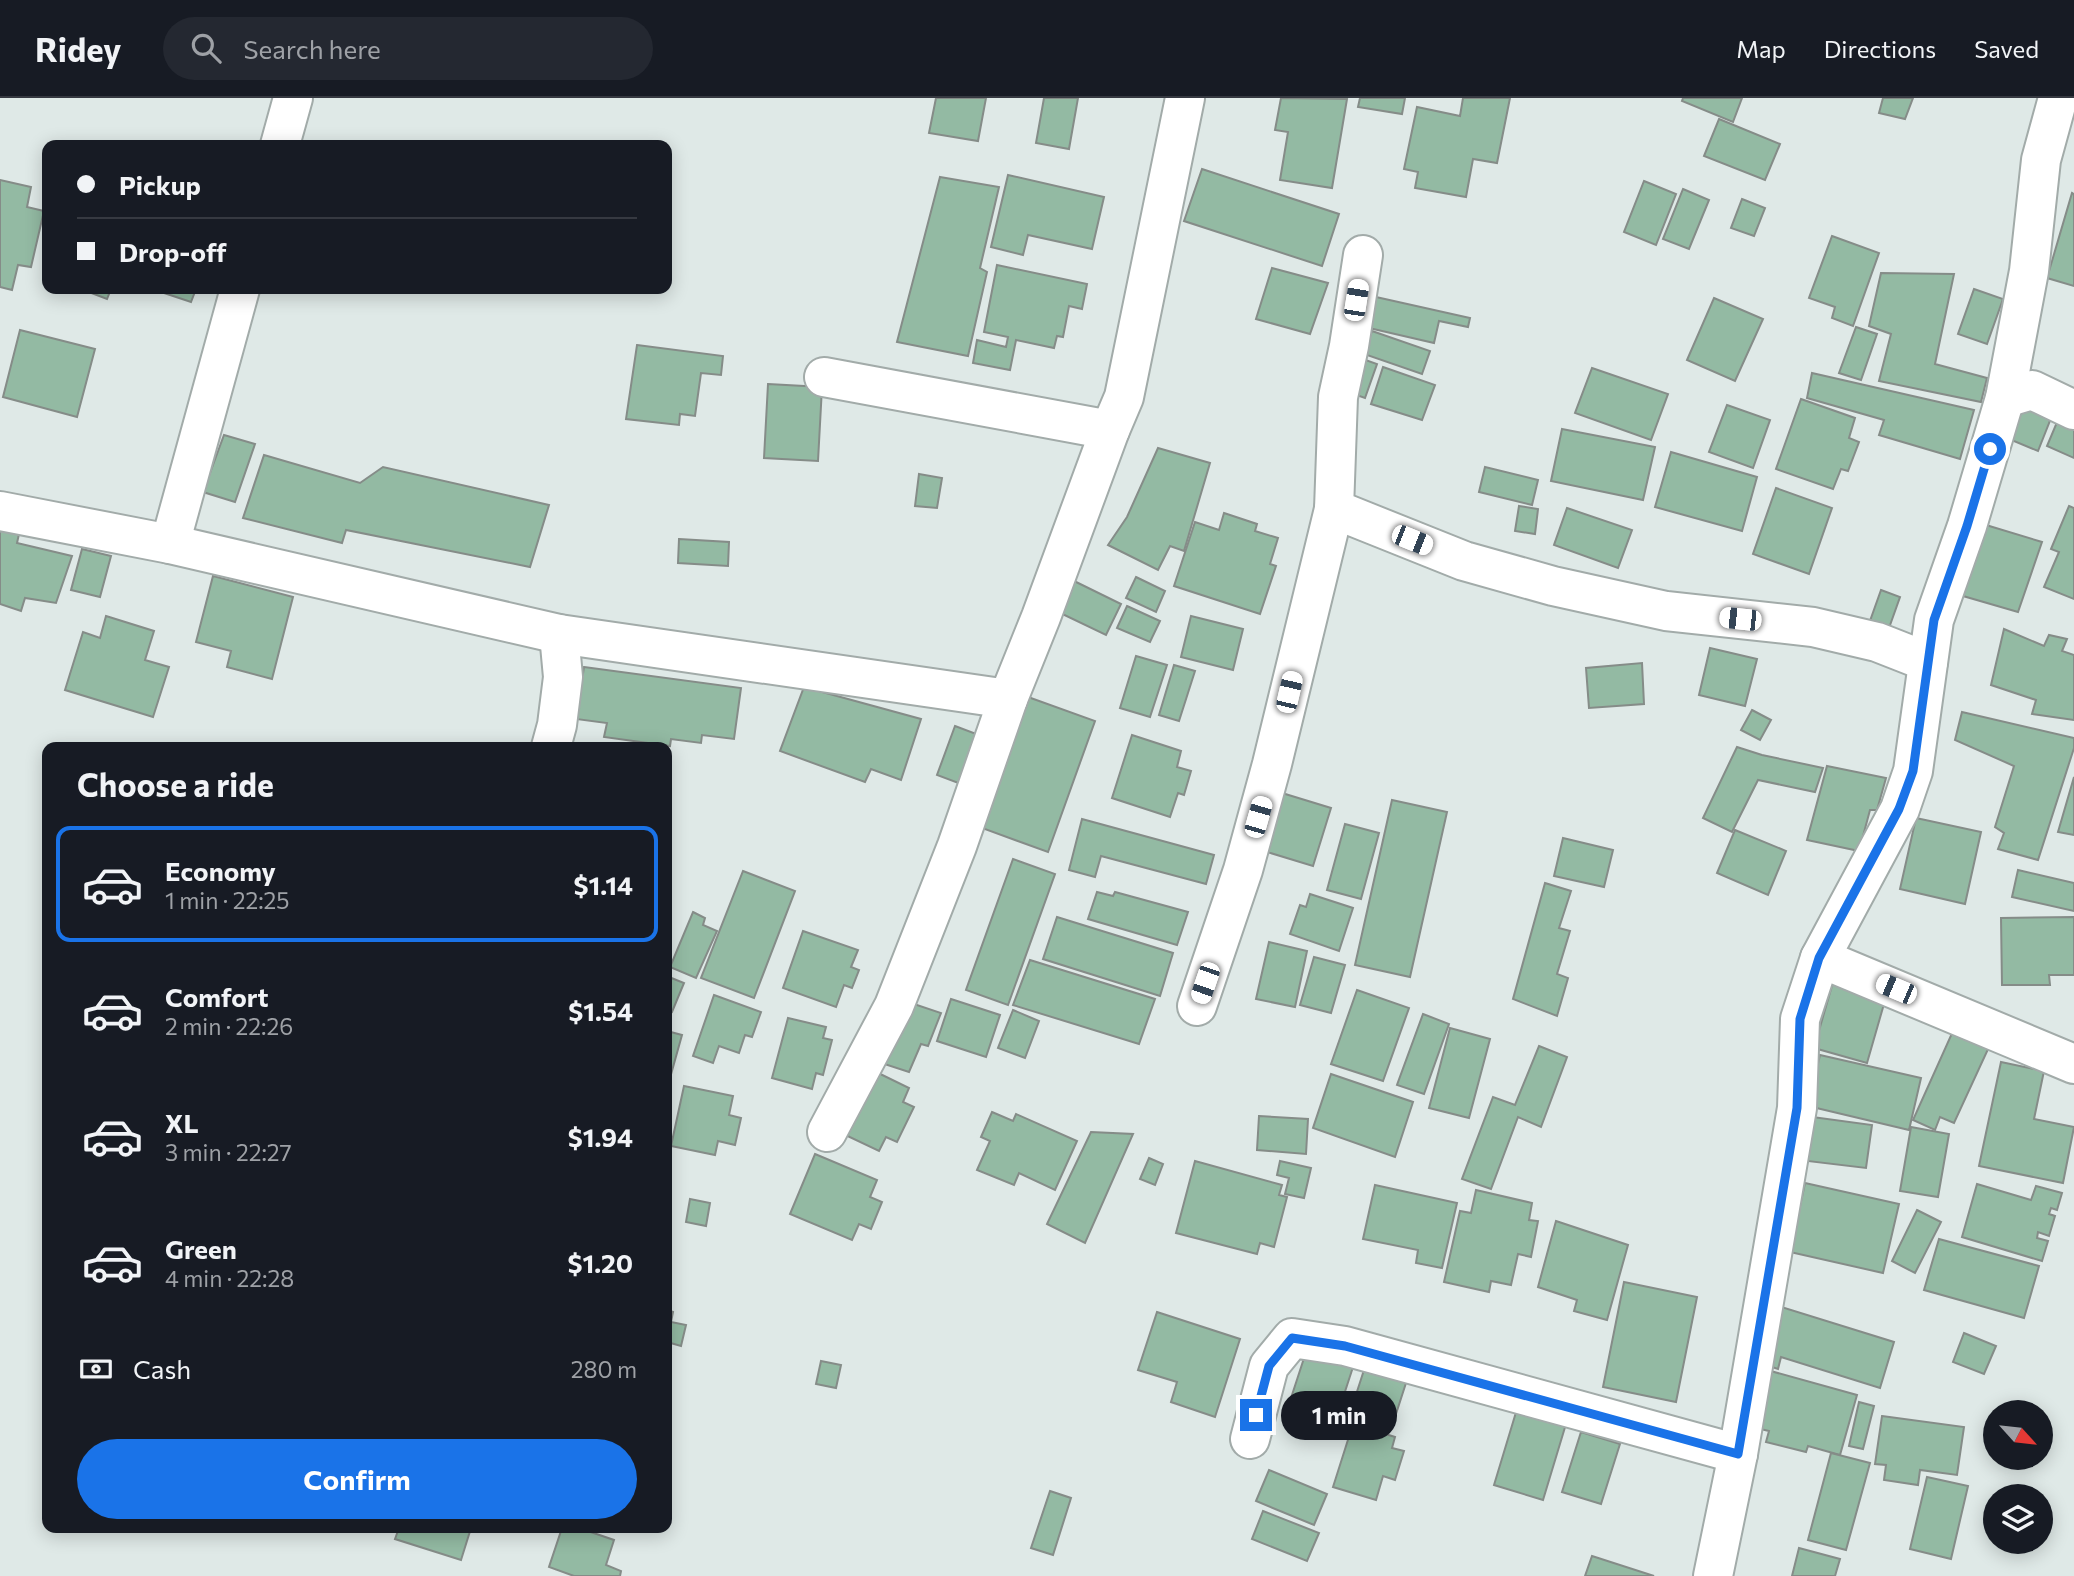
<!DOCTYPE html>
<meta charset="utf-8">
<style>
:root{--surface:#171b24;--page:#242831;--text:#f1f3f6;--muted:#9ea1a6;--line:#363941;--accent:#1a73e8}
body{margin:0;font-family:Commissioner,sans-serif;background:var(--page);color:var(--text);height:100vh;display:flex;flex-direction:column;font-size:26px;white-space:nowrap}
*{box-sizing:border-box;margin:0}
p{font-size:23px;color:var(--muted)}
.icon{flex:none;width:38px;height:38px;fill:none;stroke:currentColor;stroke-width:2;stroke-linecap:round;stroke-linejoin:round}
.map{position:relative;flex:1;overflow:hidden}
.sheet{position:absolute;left:42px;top:644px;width:630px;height:791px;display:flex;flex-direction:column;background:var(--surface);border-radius:14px;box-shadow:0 4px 18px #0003}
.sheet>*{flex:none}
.hud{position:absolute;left:42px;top:42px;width:630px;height:154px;border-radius:14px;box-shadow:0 4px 18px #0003;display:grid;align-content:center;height:154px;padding:0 35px;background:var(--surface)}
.needle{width:46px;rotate:117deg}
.tools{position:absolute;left:1983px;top:1302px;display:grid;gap:14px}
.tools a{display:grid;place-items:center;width:70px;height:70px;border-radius:50%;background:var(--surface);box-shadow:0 4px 18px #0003;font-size:35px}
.end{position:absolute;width:32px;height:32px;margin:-16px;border:9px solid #1a73e8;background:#fff;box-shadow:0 0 0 4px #fff}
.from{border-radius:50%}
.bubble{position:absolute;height:49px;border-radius:24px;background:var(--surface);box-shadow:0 4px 18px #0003;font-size:23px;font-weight:700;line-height:49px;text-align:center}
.car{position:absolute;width:21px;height:42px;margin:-21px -10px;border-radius:9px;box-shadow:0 0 5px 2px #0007;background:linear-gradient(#fff 24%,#345 0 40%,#fff 0 76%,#345 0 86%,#fff 0)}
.hud b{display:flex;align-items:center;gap:24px;height:66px;font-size:26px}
.hud b+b{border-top:2px solid var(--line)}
.hud i{width:18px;height:18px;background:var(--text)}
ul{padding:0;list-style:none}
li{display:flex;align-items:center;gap:21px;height:116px;margin:0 14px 10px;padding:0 21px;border:4px solid transparent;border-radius:14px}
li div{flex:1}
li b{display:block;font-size:26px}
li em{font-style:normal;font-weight:700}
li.on{border-color:var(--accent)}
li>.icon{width:63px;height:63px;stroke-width:1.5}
h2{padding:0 35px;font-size:32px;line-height:84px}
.pay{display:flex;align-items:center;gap:18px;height:77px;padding:0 35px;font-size:26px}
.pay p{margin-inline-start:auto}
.action{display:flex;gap:14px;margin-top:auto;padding:14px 35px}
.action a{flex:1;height:80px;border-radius:42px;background:var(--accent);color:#fff;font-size:28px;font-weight:700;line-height:80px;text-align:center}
header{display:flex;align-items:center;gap:42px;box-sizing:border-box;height:98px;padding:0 35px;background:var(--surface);border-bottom:2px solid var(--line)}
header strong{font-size:33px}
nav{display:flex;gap:38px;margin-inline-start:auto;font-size:24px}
.search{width:490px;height:63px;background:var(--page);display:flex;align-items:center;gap:18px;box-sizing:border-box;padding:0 24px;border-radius:38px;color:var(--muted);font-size:26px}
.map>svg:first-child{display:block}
</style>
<header>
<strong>Ridey</strong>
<div class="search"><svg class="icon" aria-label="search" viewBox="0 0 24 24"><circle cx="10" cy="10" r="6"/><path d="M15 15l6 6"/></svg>Search here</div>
<nav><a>Map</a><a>Directions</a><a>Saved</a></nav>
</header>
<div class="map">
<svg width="2074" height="1478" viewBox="0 0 2074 1478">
<rect width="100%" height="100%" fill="#dfe9e7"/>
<g fill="#93baa3" stroke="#858c88" stroke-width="2">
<polygon points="936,0 986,0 978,43 929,35"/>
<polygon points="1044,0 1078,0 1069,51 1036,45"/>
<polygon points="1281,0 1347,1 1332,90 1280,82 1288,34 1275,32"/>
<polygon points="1360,0 1405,0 1402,16 1358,9"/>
<polygon points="1463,0 1510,0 1497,65 1473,61 1466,99 1415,90 1418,74 1404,71 1417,9 1460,18"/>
<polygon points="1683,0 1742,0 1733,24 1682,3"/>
<polygon points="1883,0 1913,0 1905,21 1879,15"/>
<polygon points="1719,21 1780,46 1765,82 1704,58"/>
<polygon points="1202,71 1339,116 1322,168 1184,123"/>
<polygon points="1008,77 1104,99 1092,151 1028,137 1023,157 991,149"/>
<polygon points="940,79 999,89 980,170 987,174 968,258 897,244"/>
<polygon points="0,82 31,89 27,109 44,113 31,169 18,167 12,192 0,189"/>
<polygon points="1644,83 1676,96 1656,147 1624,134"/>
<polygon points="1683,91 1709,102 1689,151 1663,141"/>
<polygon points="2072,95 2074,96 2074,188 2047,180"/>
<polygon points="1742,101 1765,110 1754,138 1731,130"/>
<polygon points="1832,138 1879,155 1853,228 1832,220 1835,209 1809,200"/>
<polygon points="997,167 1087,186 1082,211 1069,208 1063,239 1057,238 1054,250 1016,242 1010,272 973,265 977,242 1006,249 1008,239 984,234"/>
<polygon points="1272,170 1328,185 1310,236 1256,221"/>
<polygon points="1881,175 1954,176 1935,266 1987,280 1981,304 1879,283 1891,236 1869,228"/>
<polygon points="81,191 111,191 107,201"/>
<polygon points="152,191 196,191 191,204"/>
<polygon points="1974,191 2003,201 1987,246 1958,236"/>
<polygon points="1376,199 1470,220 1468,229 1439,223 1434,245 1369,230"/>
<polygon points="1714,200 1763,221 1735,283 1687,262"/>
<polygon points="1856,229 1877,236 1861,282 1839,275"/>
<polygon points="20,232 95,251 77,319 3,299"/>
<polygon points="1372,233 1430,253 1422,276 1364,256"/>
<polygon points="637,247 723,258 721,277 701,275 695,318 680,316 679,327 626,321"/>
<polygon points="1357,259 1377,266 1365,300 1345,293"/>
<polygon points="1383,269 1435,287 1422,322 1371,306"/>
<polygon points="1592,270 1668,296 1651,342 1575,315"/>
<polygon points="1812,275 1974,312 1960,361 1879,337 1884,322 1807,300"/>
<polygon points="768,286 822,289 818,363 764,360"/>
<polygon points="1801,301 1855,320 1849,340 1859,344 1848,373 1841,371 1833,391 1776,371"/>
<polygon points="2024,304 2053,315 2038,353 2009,341"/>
<polygon points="1727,307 1770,322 1753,370 1709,354"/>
<polygon points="2060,317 2074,323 2074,360 2047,348"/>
<polygon points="1562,331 1655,349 1643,402 1551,383"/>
<polygon points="224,337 255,346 235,404 203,394"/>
<polygon points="1158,350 1210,365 1184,453 1170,448 1158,472 1108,447 1127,419"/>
<polygon points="1671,354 1757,379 1742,433 1655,409"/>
<polygon points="264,357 360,385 383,369 549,407 530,469 346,432 342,445 243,420"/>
<polygon points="1485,369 1538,382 1532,407 1479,394"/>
<polygon points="919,376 942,380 937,410 915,408"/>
<polygon points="1776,390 1832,410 1809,476 1753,456"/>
<polygon points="1519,408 1538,411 1535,436 1515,433"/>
<polygon points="2069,408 2074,410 2074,501 2044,489 2059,454 2051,451"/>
<polygon points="1567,410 1632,432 1618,470 1554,447"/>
<polygon points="1224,415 1257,426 1255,433 1278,440 1270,466 1276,468 1260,516 1174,488 1195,424 1219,432"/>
<polygon points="1986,427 2042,444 2018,514 1963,498"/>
<polygon points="0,431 19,436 17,445 72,458 56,505 25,500 21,513 0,506"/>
<polygon points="679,441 729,444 728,468 678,465"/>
<polygon points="82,451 111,458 100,499 71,492"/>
<polygon points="213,478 293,499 272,581 227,569 231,553 196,544"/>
<polygon points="1136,479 1165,493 1156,514 1126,500"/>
<polygon points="1070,481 1121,506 1106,537 1054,512"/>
<polygon points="1881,492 1900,499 1889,530 1870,523"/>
<polygon points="1127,508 1160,523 1150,544 1117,530"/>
<polygon points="106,518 154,533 145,562 169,569 153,619 65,592 83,534 100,540"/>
<polygon points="1191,518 1243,531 1233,572 1181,559"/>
<polygon points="2004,531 2044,548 2049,537 2067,541 2062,553 2074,557 2074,622 2032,616 2036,602 1991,587"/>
<polygon points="1710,550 1757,561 1745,608 1699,597"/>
<polygon points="1136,558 1167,567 1150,619 1120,610"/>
<polygon points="1642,565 1644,606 1589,610 1586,570"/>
<polygon points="1174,567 1195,573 1179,623 1159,617"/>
<polygon points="584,569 741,590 734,641 702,637 701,645 671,641 670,648 604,639 607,625 576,621"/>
<polygon points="804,589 921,621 901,682 871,671 865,684 780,653"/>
<polygon points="1028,599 1095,623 1048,754 982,730"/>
<polygon points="1752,612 1771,622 1760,642 1741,632"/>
<polygon points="1962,614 2074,640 2074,650 2038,762 1998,751 2004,735 1995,729 2014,668 1955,642"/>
<polygon points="955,628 979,637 961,686 937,677"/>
<polygon points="1132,637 1181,653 1177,669 1191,673 1184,697 1178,695 1170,719 1112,700"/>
<polygon points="1737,649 1762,657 1823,670 1815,694 1758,682 1732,734 1703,720"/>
<polygon points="1827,668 1886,680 1877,712 1870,712 1859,753 1807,742"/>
<polygon points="2074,679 2074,737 2058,734"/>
<polygon points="1282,695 1331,710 1313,768 1264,753"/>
<polygon points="1392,702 1447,714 1410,879 1355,867"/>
<polygon points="1916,720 1981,734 1965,806 1900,791"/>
<polygon points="1082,721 1214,757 1206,786 1101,758 1095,779 1069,772"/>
<polygon points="1345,726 1379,735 1361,801 1327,792"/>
<polygon points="1735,732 1786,753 1768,797 1717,775"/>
<polygon points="1563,740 1613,752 1604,789 1554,778"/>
<polygon points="1013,761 1055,776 1008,907 966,892"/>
<polygon points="2018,772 2074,785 2074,813 2012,799"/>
<polygon points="743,773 795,793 754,900 701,880"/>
<polygon points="1545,785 1571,793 1559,830 1570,833 1557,876 1568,880 1557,918 1513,901"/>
<polygon points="1097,794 1113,798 1115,794 1188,814 1177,847 1088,821"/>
<polygon points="1310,796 1353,810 1339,853 1290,836 1300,807 1306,809"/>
<polygon points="693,814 705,820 703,827 717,833 696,880 670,869"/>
<polygon points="1057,819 1173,855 1160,898 1043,861"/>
<polygon points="2074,819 2074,877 2049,877 2050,887 2002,887 2001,820"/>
<polygon points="803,833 858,852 851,869 859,872 852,890 844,887 836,909 783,890"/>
<polygon points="1269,844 1307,853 1295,909 1256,901"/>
<polygon points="1314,859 1345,867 1331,915 1300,907"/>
<polygon points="1030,862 1155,901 1139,946 1013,907"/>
<polygon points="669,879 684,885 672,914 667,912 667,884"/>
<polygon points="1833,884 1886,899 1867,965 1814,950"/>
<polygon points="1357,892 1409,910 1383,983 1331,966"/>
<polygon points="714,897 761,914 752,939 745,937 739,955 719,948 713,965 693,958"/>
<polygon points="951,901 1000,917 986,959 937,943"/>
<polygon points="902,902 941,915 928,948 921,946 909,974 872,962"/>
<polygon points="1013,912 1039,923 1025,960 998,950"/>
<polygon points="1423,916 1449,926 1424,996 1397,987"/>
<polygon points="788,920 826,929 823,940 832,942 823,977 816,975 812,991 772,980"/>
<polygon points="1450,930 1490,941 1469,1020 1429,1010"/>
<polygon points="667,933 682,937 670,980 667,979"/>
<polygon points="1953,933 1989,949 1954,1025 1940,1019 1935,1032 1913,1022"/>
<polygon points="1539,948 1567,959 1541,1029 1518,1019 1491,1091 1462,1081 1493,999 1515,1007"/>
<polygon points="1820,957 1921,980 1909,1032 1808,1008"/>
<polygon points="2001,964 2044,973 2034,1021 2074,1029 2063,1085 1979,1068"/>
<polygon points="868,970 909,990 903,1004 914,1009 897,1044 886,1039 879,1053 837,1033"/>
<polygon points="1331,976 1413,1004 1395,1059 1313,1030"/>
<polygon points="684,988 733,998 729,1017 741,1020 735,1047 718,1043 715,1057 671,1048"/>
<polygon points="992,1014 1013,1023 1016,1016 1077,1043 1055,1092 1019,1075 1014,1087 977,1072 990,1043 981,1039"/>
<polygon points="1259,1018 1308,1021 1306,1056 1257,1052"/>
<polygon points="1805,1018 1872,1027 1866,1070 1799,1062"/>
<polygon points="1911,1029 1949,1036 1938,1099 1900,1093"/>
<polygon points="1091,1034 1133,1036 1085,1145 1047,1126"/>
<polygon points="815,1056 877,1082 870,1099 882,1104 871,1131 859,1126 852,1142 790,1116"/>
<polygon points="1149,1060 1163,1066 1155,1087 1140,1081"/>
<polygon points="1195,1063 1282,1087 1279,1097 1287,1099 1274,1149 1260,1145 1257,1156 1176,1135"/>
<polygon points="1280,1063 1311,1070 1304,1100 1285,1096 1289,1080 1277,1077"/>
<polygon points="1805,1085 1899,1106 1883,1175 1790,1154"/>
<polygon points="1977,1086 2031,1102 2036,1088 2062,1095 2057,1112 2051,1110 2049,1116 2055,1118 2049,1138 2038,1134 2037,1140 2048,1143 2042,1163 1962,1139"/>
<polygon points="1375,1087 1457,1105 1442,1170 1416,1165 1418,1152 1363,1141"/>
<polygon points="1476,1092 1532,1105 1529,1122 1538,1123 1531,1159 1518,1156 1511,1187 1491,1183 1489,1194 1444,1184 1460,1113 1471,1115"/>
<polygon points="690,1101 710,1105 706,1128 686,1124"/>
<polygon points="1917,1112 1941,1124 1915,1175 1892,1163"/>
<polygon points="1556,1123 1628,1147 1607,1222 1574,1213 1577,1202 1538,1189"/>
<polygon points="1939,1141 2039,1168 2024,1220 1924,1192"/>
<polygon points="1624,1184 1697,1199 1676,1304 1603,1289"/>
<polygon points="1778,1208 1894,1244 1880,1290 1781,1259 1778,1271 1760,1265"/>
<polygon points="667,1212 673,1214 671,1224 686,1227 681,1248 667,1244"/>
<polygon points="1157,1214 1240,1241 1215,1319 1171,1304 1177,1284 1138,1272"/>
<polygon points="1964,1235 1996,1248 1984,1276 1953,1264"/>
<polygon points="1307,1251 1354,1266 1338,1315 1291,1300"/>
<polygon points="821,1263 841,1267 836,1290 816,1286"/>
<polygon points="1364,1272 1406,1285 1395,1319 1353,1306"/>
<polygon points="1767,1272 1857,1297 1840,1357 1808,1348 1806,1354 1766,1344 1769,1333 1752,1329"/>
<polygon points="1859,1304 1874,1308 1863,1351 1849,1348"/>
<polygon points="1517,1311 1566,1326 1543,1402 1494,1387"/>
<polygon points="1882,1318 1964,1329 1957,1377 1920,1372 1918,1387 1884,1382 1886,1367 1875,1366"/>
<polygon points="1353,1326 1395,1339 1392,1350 1404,1353 1395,1382 1383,1378 1376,1402 1333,1389"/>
<polygon points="1581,1334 1620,1346 1601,1406 1562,1394"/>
<polygon points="1831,1355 1870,1365 1846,1452 1808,1442"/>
<polygon points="1269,1372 1327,1396 1314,1427 1256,1403"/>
<polygon points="1927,1379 1968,1388 1951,1461 1910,1451"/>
<polygon points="1050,1393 1071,1400 1053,1457 1031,1450"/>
<polygon points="1263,1413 1319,1435 1307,1463 1252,1441"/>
<polygon points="399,1430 471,1430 461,1462 395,1441"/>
<polygon points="562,1430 579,1430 614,1442 606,1467 621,1473 620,1478 574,1478 549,1469"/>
<polygon points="1799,1450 1840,1461 1835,1478 1792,1478"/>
<polygon points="1592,1458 1654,1478 1585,1478"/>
</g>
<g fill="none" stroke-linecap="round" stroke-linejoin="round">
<defs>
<g id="minor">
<polyline points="280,47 293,0"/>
<polyline points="1363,157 1349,248 1338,299 1334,411 1464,463 1553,488 1666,513 1813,529 1877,544 1928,564"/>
<polyline points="824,279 1110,332"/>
<polyline points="2005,300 2032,292 2074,312"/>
<polyline points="0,413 170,446 559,536 1008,601 1041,519 1110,332 1124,299 1185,0"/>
<polyline points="170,446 240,191"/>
<polyline points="551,649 557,627 563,579 559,536"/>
<polyline points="1820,860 2074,966"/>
<polyline points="1197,908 1243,772 1272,666 1334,411"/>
<polyline points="827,1034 894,908 957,748 1008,601"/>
<polyline points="1250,1341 1269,1268 1292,1240 1345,1248 1738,1356"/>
<polyline points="1713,1478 1738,1356 1797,1010 1800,921 1820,860 1900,711 1913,673 1934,522 1967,428 2005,300 2029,173 2041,62 2058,0"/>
</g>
</defs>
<use href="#minor" stroke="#a2aba9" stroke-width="42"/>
<use href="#minor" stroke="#fff" stroke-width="38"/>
</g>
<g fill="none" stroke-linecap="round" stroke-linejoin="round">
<polyline stroke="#1a73e8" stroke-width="9" points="1256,1317 1269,1268 1292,1240 1345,1248 1738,1356 1797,1010 1800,921 1819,860 1899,711 1913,673 1934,522 1967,428 1990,351"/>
</g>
</svg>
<div class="tools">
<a><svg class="needle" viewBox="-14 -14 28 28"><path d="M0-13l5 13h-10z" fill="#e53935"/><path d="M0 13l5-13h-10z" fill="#9ea1a6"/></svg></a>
<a><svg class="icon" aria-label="layers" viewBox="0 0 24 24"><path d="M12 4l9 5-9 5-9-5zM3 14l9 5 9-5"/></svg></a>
</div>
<i class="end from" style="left:1990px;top:351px"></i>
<i class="end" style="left:1256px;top:1317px"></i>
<div class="bubble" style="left:1281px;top:1293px;width:116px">1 min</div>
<i class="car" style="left:1356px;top:202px;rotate:9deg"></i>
<i class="car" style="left:1412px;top:442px;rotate:112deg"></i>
<i class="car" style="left:1740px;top:521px;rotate:276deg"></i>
<i class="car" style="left:1289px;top:594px;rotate:13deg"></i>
<i class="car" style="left:1258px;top:719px;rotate:16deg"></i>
<i class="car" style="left:1205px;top:885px;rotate:199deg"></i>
<i class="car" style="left:1896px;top:891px;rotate:293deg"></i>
<div class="hud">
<b><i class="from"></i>Pickup</b>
<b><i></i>Drop-off</b>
</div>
<section class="sheet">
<h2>Choose a ride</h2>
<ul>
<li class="on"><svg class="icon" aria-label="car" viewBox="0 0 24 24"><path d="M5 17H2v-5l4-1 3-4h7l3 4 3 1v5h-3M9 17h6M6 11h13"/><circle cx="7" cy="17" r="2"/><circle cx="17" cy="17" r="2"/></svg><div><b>Economy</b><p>1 min · 22:25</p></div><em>$1.14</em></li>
<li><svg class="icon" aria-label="car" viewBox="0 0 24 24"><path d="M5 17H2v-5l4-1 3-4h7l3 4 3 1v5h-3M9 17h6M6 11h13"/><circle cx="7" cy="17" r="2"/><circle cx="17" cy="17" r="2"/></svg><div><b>Comfort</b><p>2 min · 22:26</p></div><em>$1.54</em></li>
<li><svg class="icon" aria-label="car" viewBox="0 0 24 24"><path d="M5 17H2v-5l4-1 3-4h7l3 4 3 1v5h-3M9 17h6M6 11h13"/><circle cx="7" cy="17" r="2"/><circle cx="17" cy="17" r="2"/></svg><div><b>XL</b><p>3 min · 22:27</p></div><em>$1.94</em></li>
<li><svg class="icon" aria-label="car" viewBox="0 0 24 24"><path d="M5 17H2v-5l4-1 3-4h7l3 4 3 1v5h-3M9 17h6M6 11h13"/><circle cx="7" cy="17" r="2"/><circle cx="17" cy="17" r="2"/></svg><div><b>Green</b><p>4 min · 22:28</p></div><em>$1.20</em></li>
</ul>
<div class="pay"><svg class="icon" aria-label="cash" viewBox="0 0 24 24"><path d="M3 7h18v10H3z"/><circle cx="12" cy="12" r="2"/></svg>Cash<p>280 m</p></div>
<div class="action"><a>Confirm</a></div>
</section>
</div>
